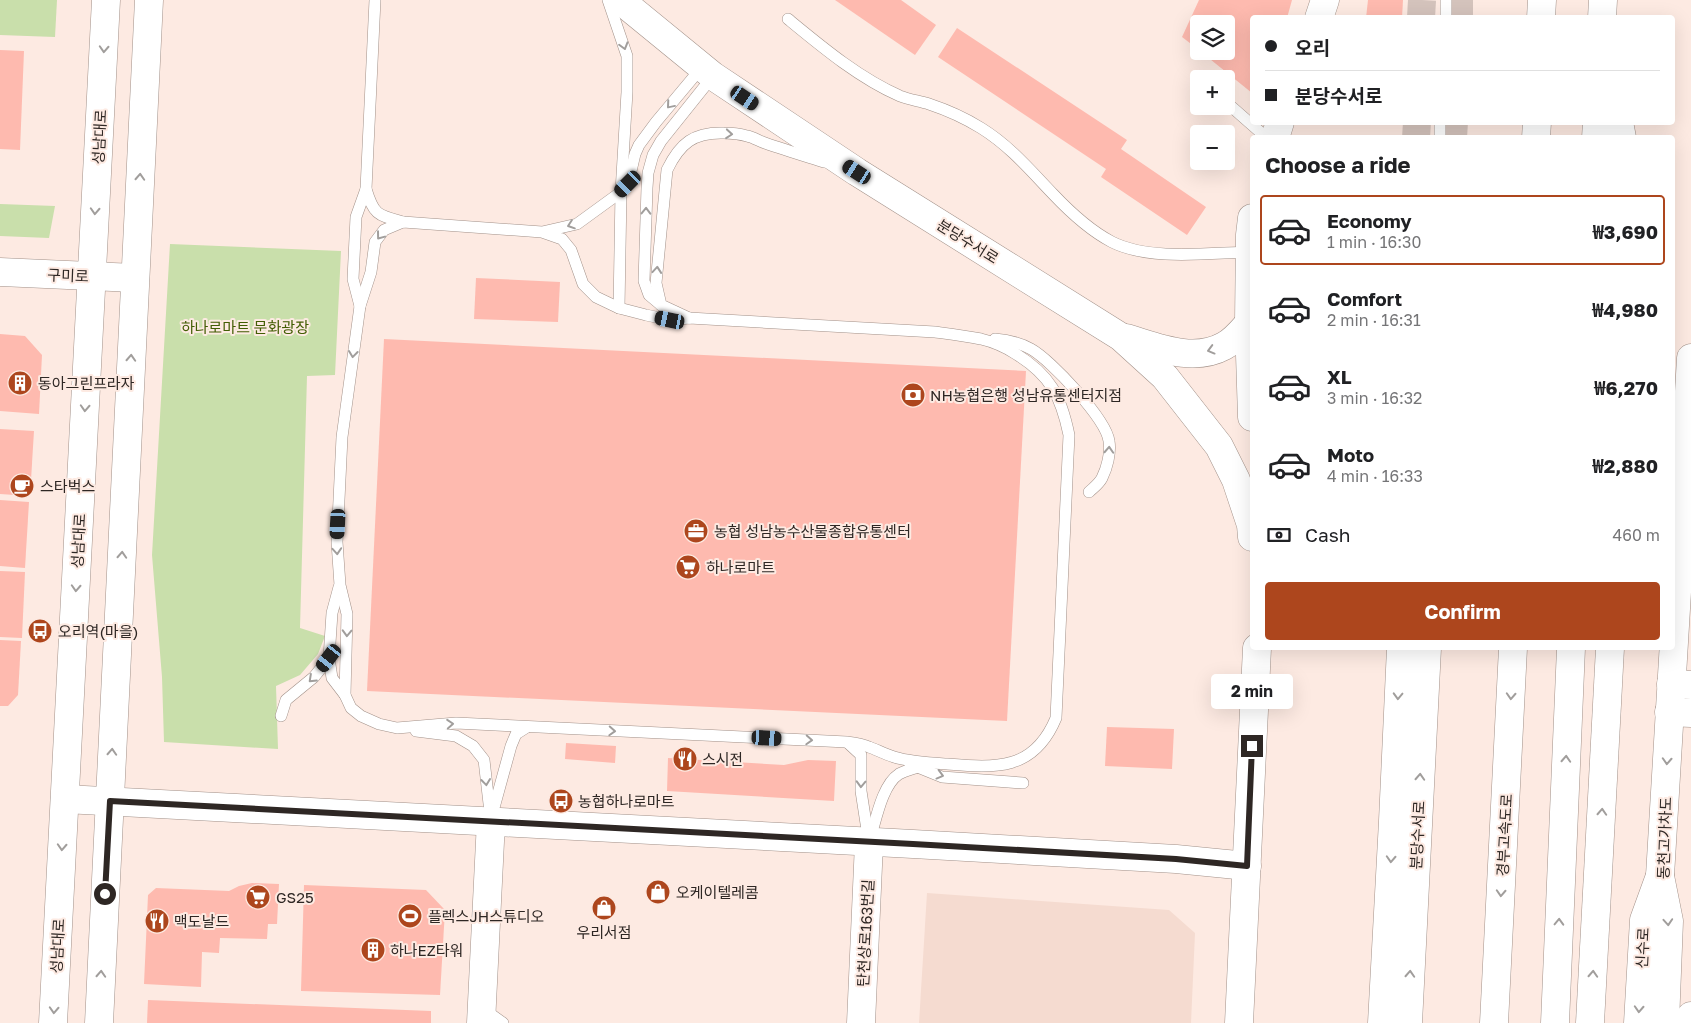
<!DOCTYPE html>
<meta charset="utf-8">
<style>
:root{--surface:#fff;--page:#f6f6f6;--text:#202124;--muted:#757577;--line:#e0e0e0;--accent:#ad461d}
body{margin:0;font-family:"Golos Text","Noto Sans KR",sans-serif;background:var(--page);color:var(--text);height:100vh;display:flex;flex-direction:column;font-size:19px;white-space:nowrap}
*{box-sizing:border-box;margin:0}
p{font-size:16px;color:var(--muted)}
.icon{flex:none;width:28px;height:28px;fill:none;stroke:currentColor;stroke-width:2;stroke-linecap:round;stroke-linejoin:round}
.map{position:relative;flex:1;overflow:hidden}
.sheet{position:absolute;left:1250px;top:135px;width:425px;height:515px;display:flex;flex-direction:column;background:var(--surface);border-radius:5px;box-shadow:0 5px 20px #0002}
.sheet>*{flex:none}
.banner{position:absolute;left:1250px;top:15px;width:425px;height:110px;border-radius:5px;box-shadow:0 5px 20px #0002;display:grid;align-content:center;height:110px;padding:0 15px;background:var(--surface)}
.tools{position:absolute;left:1190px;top:15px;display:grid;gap:10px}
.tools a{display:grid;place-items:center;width:45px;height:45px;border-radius:5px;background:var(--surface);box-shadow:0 5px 20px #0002;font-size:25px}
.end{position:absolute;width:22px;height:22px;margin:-11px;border:6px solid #2e2724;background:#fff;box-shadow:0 0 0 2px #fff}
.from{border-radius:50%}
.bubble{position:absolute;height:35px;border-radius:5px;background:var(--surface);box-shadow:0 5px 20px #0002;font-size:16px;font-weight:700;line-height:35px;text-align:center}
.car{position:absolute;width:15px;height:30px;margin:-15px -8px;border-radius:6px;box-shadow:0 0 4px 1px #0007;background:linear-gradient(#222 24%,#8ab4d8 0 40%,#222 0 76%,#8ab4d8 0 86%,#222 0)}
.banner b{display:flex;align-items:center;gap:18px;height:48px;font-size:19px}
.banner b+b{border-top:1px solid var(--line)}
.banner i{width:12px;height:12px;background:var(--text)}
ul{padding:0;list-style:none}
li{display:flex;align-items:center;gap:15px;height:70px;margin:0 10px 8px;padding:0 5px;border:2px solid transparent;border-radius:5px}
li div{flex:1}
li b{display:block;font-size:19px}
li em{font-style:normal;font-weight:700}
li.on{border-color:var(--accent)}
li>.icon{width:45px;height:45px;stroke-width:1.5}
h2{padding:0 15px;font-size:22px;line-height:60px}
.pay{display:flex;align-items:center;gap:12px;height:55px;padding:0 15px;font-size:19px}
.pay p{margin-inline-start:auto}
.primary-button{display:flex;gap:10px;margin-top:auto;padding:10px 15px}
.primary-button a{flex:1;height:58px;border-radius:5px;background:var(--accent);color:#fff;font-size:20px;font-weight:700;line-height:58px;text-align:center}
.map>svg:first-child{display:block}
</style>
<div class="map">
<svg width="1691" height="1023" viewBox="0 0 1691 1023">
<rect width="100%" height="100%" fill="#fdeae2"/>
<polygon fill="#f5dbd0" points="927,893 1169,910 1195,933 1191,1023 919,1023"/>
<g fill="#c9dfab">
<polygon points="0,0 57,0 55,37 0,35"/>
<polygon points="0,204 55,206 49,238 0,236"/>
<polygon points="170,244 341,251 335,375 307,376 300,628 325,636 318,654 300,675 276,686 278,749 164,742 162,677 152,555"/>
</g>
<g fill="#febaaf">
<polygon points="835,0 901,0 936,25 915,55"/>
<polygon points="1199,0 1292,0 1287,18 1252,18 1252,93 1200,51 1226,51 1226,24 1199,24 1199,50 1182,37"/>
<polygon points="1368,0 1403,0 1402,18 1366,18"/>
<polygon points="957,28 1127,140 1121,149 1206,207 1187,235 1101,177 1106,169 938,57"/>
<polygon points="0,50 24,51 20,150 0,149"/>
<polygon points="476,278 560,282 558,322 474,319"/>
<polygon points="0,334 25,336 42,355 39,414 0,411"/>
<polygon points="384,339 1026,371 1007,721 367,691"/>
<polygon points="0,429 34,431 30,496 0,494"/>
<polygon points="0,500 29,502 25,568 0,566"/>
<polygon points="0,571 25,572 22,638 0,637"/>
<polygon points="0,640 21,641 18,695 8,706 0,706"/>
<polygon points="1107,727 1174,729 1172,769 1105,766"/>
<polygon points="566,743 616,746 615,763 565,759"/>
<polygon points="668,758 784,765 808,760 836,761 834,801 667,791"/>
<polygon points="252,883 279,884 277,924 268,924 267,939 220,938 219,953 202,952 201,987 144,984 148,895 156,888 229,891 239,886"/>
<polygon points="304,885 426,890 445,910 440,995 301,991"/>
<polygon points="148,1000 431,1011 431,1023 147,1023"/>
</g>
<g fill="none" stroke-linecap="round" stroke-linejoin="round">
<g stroke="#d4c3bc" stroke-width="28" stroke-dasharray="28 14" stroke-linecap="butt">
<polyline points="1421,18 1422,0"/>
<polyline points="1459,18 1459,0"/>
<polyline points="1416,138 1417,122"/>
<polyline points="1453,138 1454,122"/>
</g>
<defs>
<g id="lane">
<polyline points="608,0 627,56 627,92 621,192 619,308"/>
<polyline points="1446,18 1446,0"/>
<path d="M788,19C822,47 859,78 900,96C910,100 920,101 929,104C947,110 965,118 981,128C1010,146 1030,170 1053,194C1070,212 1089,230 1112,242C1150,261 1208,253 1250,252"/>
<polyline points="1226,102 1267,138"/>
<polyline points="1440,138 1440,122"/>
<path d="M366,189C374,215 377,215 403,222"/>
<path d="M542,232L562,239L571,250L583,284L596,297L619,308L646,315L670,320L689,318L935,332C950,334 966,336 981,339C994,342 1005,347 1016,354C1050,375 1061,396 1069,435L1056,718C1034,771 996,768 947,764C930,763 910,762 894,757C885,754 877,750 869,747C862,744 854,743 847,742L456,723L397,728L379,724L361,716L351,708L345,695L347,614L340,585L337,542L342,437L360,306L371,272L375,242L384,230L403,222L542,232L577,224L621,192L628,184L635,154L639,145L656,122L702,67"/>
<polyline points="661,305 649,295 644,281 647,188 648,173 653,155 661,141 713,76"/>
<polyline points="360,306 353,279 356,217 366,189 375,0"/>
<path d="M689,318L661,305L656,283L667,170C680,143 694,132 724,133C731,133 740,134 747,136C753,137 759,141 765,143C785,150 805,156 824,162"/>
<path d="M995,339C1008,340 1020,343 1031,349C1051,360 1106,419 1109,441C1111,453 1107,468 1102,478C1099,484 1093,488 1089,492"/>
<polyline points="329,658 332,678 345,695"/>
<polyline points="281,716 286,700 314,677 329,658 332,613 339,587"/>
<polyline points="416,731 456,736 473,746 484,760 491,821"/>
<polyline points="848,743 861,755 861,791 869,843"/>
<polyline points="910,764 942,777 1023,783"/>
<polyline points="492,815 511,746 516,734 527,727"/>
<path d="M870,839C876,820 882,785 899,774C904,771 912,769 918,767"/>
<polyline points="482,1008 503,1023"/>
</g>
<g id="secondary">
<polyline points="620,0 713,76 857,172 1121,337 1165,377 1219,446 1236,480 1251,525 1252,537"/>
<polyline points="1319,18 1325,0"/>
<polyline points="1275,138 1280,122"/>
<polyline points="1252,218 1250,235 1249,323 1252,417"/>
<polyline points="0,272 135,278"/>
<path d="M1126,338C1157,347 1193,363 1224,346C1234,341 1242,331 1249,323"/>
<polyline points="1671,684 1691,685"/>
<polyline points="1669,712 1691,713"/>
<polyline points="65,799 913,844 1176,859 1247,866"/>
<polyline points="481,1023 491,821"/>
<polyline points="861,1023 869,843"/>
<polyline points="1239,1023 1257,648"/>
</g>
<g id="primary">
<polyline points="53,1023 106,0"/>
<polyline points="99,1023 149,0"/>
<polyline points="1638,1023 1644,920 1660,876"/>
<polyline points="1665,1023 1669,921 1660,876 1691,358"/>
<polyline points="1691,1023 1691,1016"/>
</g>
<g id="highway">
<polyline points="1541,18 1542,0"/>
<polyline points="1602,18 1603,0"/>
<polyline points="1619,122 1622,138"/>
<polyline points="1536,138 1537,122"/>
<polyline points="1596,138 1597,122"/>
<polyline points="1382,1023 1393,821 1401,648"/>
<polyline points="1408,1023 1427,648"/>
<polyline points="1494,1023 1513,648"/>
<polyline points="1555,1023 1571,648"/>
<polyline points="1590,1023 1610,648"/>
</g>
</defs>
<use href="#lane" stroke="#a29189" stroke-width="12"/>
<use href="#secondary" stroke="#a29189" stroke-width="29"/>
<use href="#primary" stroke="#a29189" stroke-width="29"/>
<use href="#highway" stroke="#a29189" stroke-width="29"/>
<use href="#lane" stroke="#fff" stroke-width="11"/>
<use href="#secondary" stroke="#fff" stroke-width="28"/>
<use href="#primary" stroke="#fff" stroke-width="28"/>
<use href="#highway" stroke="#fff" stroke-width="28"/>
</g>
<defs><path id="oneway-chevron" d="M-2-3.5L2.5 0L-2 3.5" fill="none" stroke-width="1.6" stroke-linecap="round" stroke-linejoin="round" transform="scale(1.25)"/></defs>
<g stroke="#a19e9c">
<use href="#oneway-chevron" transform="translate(624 46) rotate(74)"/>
<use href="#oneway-chevron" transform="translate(104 49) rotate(93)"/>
<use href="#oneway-chevron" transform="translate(670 105) rotate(130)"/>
<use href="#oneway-chevron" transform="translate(729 134) rotate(5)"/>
<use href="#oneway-chevron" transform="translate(140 177) rotate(-87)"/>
<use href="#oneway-chevron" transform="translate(95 211) rotate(93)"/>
<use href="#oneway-chevron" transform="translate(646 211) rotate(-89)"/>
<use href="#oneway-chevron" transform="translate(571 225) rotate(161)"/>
<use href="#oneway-chevron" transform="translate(380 236) rotate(127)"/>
<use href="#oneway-chevron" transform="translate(657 270) rotate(-85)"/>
<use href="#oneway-chevron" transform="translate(1211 350) rotate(165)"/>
<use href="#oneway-chevron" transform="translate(353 354) rotate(97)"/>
<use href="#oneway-chevron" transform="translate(131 358) rotate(-87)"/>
<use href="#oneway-chevron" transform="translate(85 408) rotate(93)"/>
<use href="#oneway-chevron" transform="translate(1109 450) rotate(-87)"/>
<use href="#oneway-chevron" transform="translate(337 551) rotate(86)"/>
<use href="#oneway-chevron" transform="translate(122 555) rotate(-87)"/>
<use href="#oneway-chevron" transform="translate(76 588) rotate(93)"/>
<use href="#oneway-chevron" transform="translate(347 633) rotate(92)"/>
<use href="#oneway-chevron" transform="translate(312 679) rotate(137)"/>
<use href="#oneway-chevron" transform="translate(1398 696) rotate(92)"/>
<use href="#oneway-chevron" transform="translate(1511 696) rotate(93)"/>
<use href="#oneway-chevron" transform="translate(450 724) rotate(-4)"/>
<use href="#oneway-chevron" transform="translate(612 731) rotate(3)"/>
<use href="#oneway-chevron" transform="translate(809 740) rotate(3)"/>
<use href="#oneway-chevron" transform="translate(112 752) rotate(-87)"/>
<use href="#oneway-chevron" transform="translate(1566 759) rotate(-87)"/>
<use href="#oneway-chevron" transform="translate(1667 761) rotate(93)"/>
<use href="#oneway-chevron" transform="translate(940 775) rotate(15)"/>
<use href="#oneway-chevron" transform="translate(1420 777) rotate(-87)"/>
<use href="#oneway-chevron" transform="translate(486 782) rotate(83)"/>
<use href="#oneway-chevron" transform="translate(861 784) rotate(92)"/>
<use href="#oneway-chevron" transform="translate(1602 812) rotate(-87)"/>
<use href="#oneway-chevron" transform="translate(62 847) rotate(93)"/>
<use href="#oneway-chevron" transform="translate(1391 859) rotate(93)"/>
<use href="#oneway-chevron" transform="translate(1501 893) rotate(93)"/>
<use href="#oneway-chevron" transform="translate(1559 922) rotate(-88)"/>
<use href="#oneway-chevron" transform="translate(1668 922) rotate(86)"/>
<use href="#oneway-chevron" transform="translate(101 974) rotate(-87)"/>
<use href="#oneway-chevron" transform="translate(1410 974) rotate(-87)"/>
<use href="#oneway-chevron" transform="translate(1593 974) rotate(-87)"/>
<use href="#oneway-chevron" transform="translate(1639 1009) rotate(93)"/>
<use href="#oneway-chevron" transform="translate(54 1010) rotate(93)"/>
</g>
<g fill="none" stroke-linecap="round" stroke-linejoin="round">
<polyline stroke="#2e2724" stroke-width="6" points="105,894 110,801 913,844 1176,859 1247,866 1252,746"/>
</g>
<defs>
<symbol id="building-disc" viewBox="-11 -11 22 22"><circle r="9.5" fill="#ad461d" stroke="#fdeae2"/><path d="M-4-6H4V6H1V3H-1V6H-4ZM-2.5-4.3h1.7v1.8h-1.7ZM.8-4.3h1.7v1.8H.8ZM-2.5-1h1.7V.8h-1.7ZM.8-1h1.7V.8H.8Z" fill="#fff"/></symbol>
<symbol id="bank-disc" viewBox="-11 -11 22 22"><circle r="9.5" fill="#ad461d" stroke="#fdeae2"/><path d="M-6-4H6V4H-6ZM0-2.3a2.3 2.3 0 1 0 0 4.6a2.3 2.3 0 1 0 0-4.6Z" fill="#fff"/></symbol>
<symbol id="cafe-disc" viewBox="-11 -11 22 22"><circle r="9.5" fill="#ad461d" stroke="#fdeae2"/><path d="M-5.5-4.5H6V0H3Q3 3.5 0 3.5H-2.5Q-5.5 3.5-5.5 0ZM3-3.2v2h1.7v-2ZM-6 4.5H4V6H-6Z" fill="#fff"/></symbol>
<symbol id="office-disc" viewBox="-11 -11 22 22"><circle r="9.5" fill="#ad461d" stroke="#fdeae2"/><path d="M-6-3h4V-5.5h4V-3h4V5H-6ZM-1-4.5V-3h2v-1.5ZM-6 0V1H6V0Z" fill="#fff"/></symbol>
<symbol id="supermarket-disc" viewBox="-11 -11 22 22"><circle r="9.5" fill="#ad461d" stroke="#fdeae2"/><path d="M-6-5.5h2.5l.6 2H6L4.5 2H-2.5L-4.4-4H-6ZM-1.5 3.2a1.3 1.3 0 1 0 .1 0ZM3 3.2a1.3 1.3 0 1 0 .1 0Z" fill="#fff"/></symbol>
<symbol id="bus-disc" viewBox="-11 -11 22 22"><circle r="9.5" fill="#ad461d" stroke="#fdeae2"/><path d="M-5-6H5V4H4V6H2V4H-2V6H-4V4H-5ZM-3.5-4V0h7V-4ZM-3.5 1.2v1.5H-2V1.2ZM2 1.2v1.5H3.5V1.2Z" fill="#fff"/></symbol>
<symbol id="restaurant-disc" viewBox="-11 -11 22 22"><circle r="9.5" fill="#ad461d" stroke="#fdeae2"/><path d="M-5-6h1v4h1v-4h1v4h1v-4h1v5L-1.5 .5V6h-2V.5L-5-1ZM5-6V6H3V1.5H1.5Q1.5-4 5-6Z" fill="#fff"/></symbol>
<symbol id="shop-disc" viewBox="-11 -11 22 22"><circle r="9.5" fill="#ad461d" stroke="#fdeae2"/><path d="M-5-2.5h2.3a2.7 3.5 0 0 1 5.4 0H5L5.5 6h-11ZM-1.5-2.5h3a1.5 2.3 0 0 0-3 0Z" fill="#fff"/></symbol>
<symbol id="stadium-disc" viewBox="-11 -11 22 22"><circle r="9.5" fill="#ad461d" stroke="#fdeae2"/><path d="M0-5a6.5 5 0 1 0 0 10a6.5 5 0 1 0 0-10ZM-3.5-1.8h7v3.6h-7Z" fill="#fff"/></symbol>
</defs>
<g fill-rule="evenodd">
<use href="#building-disc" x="6" y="369" width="28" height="28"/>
<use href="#bank-disc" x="899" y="381" width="28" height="28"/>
<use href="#cafe-disc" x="8" y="472" width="28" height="28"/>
<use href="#office-disc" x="682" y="517" width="28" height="28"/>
<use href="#supermarket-disc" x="674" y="553" width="28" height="28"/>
<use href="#bus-disc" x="26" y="617" width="28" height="28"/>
<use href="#restaurant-disc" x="671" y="745" width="28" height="28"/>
<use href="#bus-disc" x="547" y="787" width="28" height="28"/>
<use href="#shop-disc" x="644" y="878" width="28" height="28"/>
<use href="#supermarket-disc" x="244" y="883" width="28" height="28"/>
<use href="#shop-disc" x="590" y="894" width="28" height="28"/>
<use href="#stadium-disc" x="396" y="902" width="28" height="28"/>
<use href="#restaurant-disc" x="143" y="907" width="28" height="28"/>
<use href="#building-disc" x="359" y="936" width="28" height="28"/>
</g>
<g text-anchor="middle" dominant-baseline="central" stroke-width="4" stroke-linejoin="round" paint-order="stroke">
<g font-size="15" fill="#2e2724" stroke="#fdeae2">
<text transform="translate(99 137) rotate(-87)">성남대로</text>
<text transform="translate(968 241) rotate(32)">분당수서로</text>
<text transform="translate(68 275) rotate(2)">구미로</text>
<text transform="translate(78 541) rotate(-87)">성남대로</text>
<text transform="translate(1417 835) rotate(-87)">분당수서로</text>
<text transform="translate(1504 835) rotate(-87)">경부고속도로</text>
<text transform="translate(1664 838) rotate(-88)">동천고가차도</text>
<text transform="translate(865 933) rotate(-87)">탄천상로163번길</text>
<text transform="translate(57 946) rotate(-87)">성남대로</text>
<text transform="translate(1642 948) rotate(-87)">신수로</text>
</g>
<g font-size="15" fill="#425d03" stroke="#fdeae2">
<text x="245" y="327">하나로마트 문화광장</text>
</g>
<g font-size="15" fill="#2e2724" stroke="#fdeae2" text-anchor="start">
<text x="38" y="383">동아그린프라자</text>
<text x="930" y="395">NH농협은행 성남유통센터지점</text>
<text x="40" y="486">스타벅스</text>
<text x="714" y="531">농협 성남농수산물종합유통센터</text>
<text x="706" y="567">하나로마트</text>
<text x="58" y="631">오리역(마을)</text>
<text x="702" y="759">스시전</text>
<text x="578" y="801">농협하나로마트</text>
<text x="676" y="892">오케이텔레콤</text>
<text x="276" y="897">GS25</text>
<text x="428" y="916">플렉스JH스튜디오</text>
<text x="174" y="921">맥도날드</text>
<text x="604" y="932" text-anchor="middle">우리서점</text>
<text x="390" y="950">하나EZ타워</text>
</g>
</g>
</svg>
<div class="tools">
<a><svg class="icon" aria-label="layers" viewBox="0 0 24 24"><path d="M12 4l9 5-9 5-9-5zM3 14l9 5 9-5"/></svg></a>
<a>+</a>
<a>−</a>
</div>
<i class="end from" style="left:105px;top:894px"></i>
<i class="end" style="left:1252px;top:746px"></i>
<div class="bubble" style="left:1211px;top:674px;width:82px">2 min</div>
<i class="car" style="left:745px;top:98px;rotate:124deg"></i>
<i class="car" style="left:857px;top:172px;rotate:303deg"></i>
<i class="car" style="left:628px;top:184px;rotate:225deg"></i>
<i class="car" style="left:670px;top:320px;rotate:282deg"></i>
<i class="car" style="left:338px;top:524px;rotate:183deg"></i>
<i class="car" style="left:329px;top:658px;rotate:217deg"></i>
<i class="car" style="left:767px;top:738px;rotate:93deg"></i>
<div class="banner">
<b><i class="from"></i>오리</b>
<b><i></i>분당수서로</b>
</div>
<section class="sheet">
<h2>Choose a ride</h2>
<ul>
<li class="on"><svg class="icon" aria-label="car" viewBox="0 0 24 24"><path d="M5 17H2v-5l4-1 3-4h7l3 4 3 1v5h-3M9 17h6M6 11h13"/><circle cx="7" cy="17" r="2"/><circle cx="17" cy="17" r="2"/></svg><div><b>Economy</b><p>1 min · 16:30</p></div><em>₩3,690</em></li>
<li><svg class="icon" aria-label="car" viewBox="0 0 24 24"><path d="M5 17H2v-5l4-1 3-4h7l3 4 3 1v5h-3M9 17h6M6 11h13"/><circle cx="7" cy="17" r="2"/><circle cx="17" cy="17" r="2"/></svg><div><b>Comfort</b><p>2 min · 16:31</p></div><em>₩4,980</em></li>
<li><svg class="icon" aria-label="car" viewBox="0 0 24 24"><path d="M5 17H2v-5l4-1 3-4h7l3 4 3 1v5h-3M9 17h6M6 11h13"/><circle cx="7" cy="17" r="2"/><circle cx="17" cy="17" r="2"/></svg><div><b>XL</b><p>3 min · 16:32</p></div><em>₩6,270</em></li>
<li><svg class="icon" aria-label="car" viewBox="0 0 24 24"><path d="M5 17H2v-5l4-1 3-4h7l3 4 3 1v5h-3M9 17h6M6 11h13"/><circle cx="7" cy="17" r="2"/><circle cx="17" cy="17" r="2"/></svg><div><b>Moto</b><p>4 min · 16:33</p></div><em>₩2,880</em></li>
</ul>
<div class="pay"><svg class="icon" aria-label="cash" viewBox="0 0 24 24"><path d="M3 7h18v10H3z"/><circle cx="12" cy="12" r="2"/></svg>Cash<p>460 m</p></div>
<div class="primary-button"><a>Confirm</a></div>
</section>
</div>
